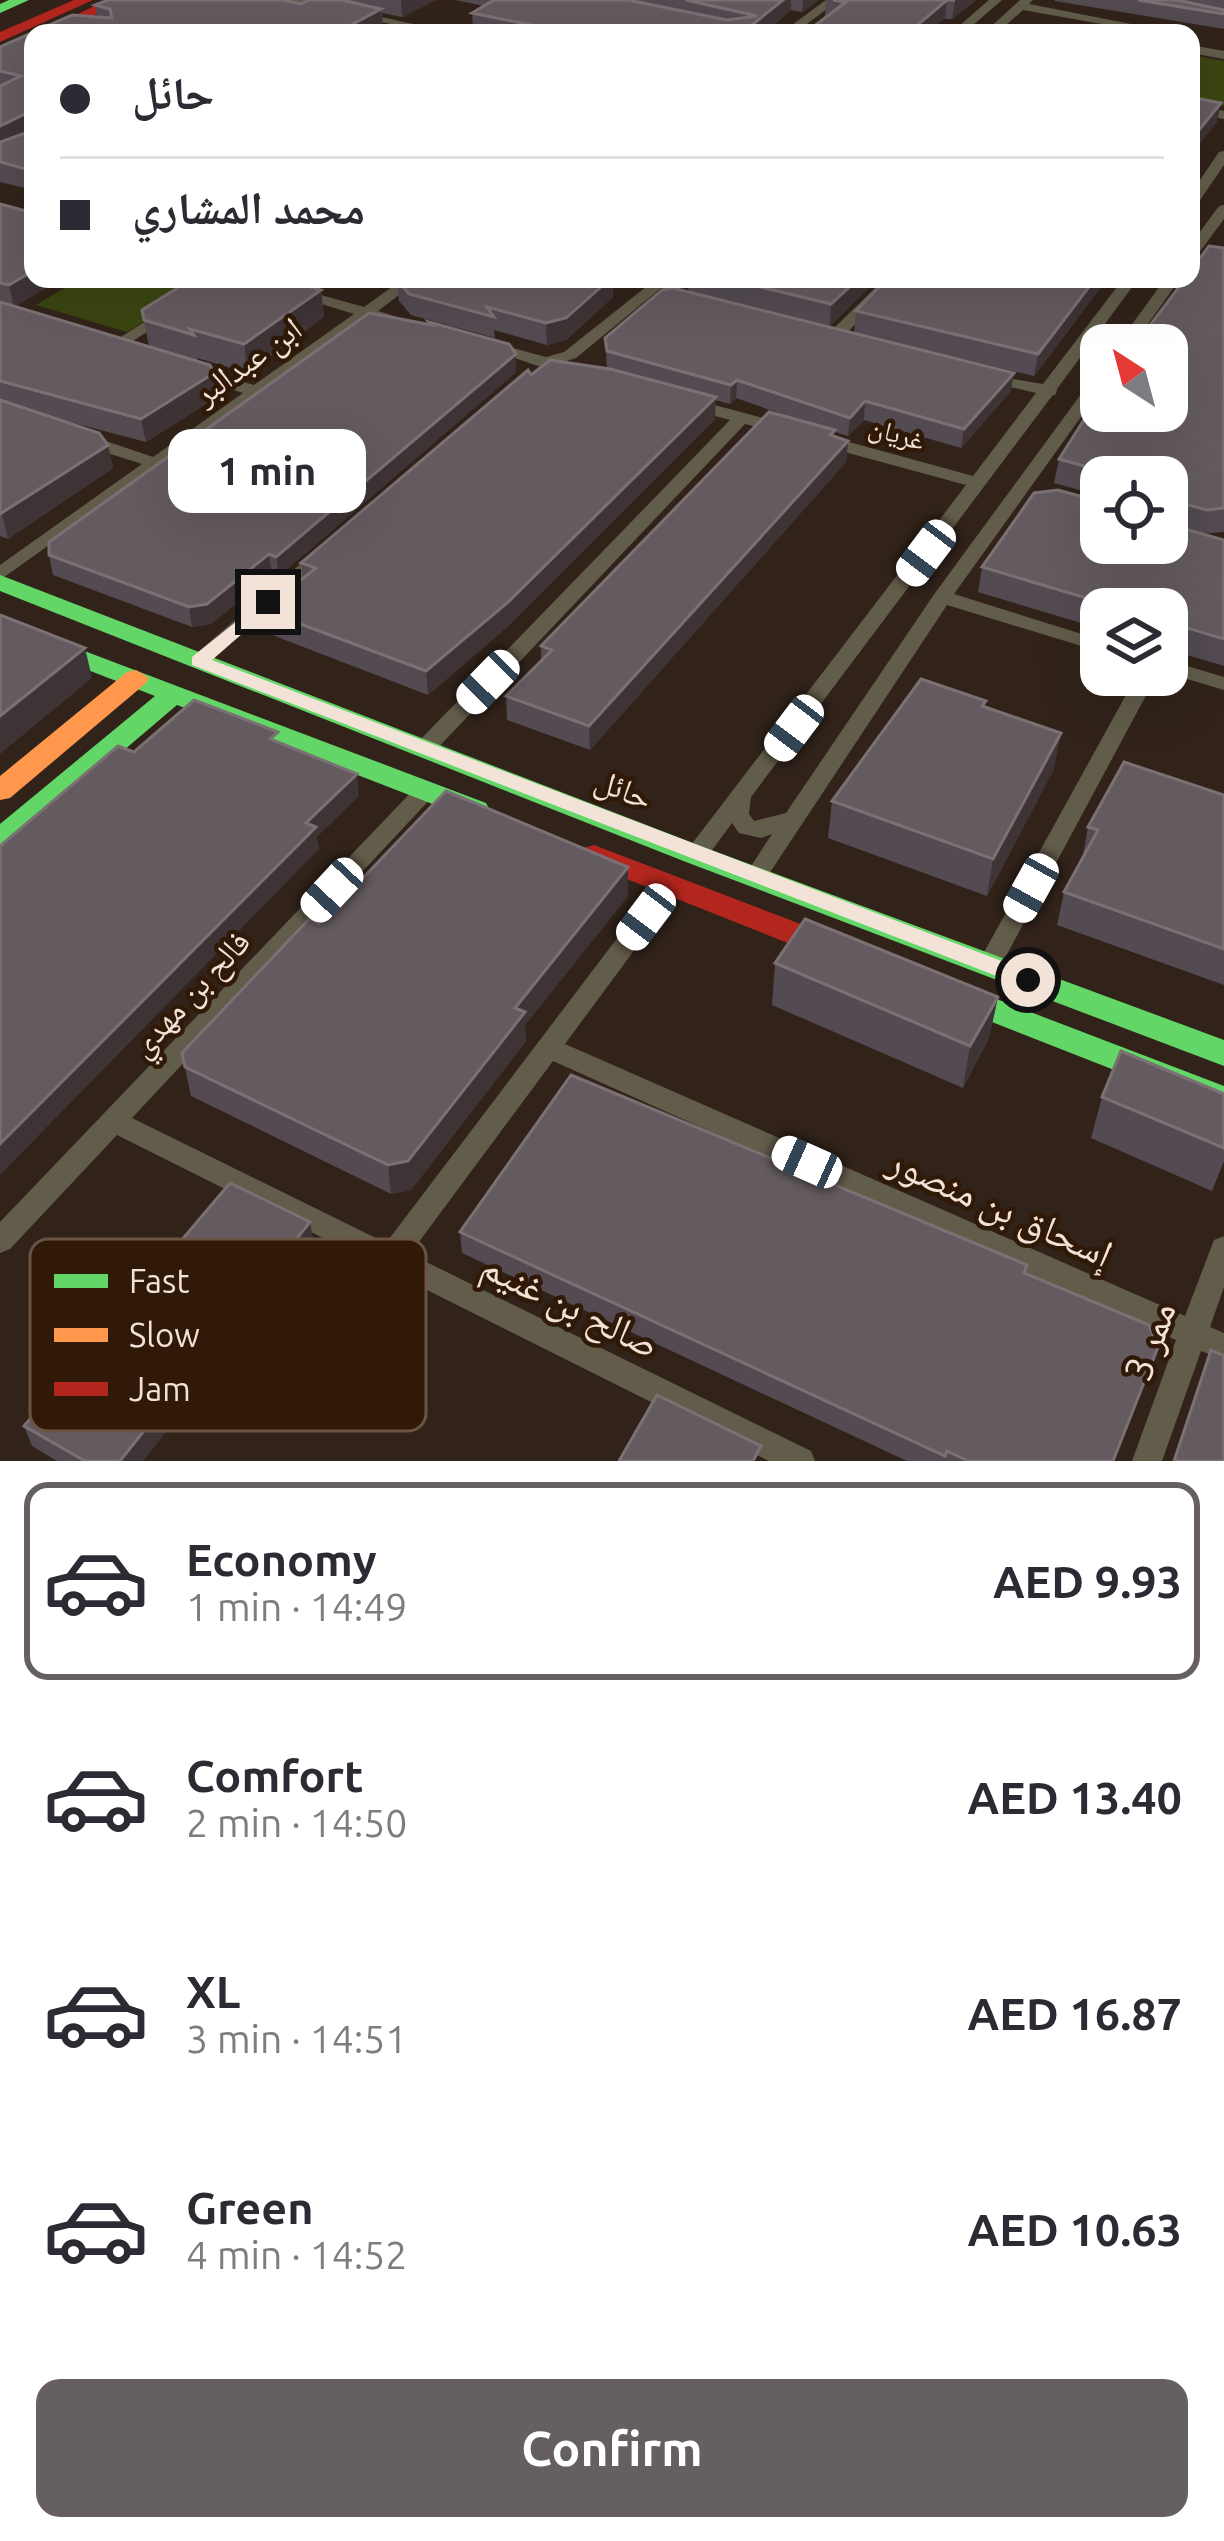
<!DOCTYPE html>
<meta charset="utf-8">
<style>
:root{--surface:#fff;--page:#f2f2f3;--text:#2b2b33;--muted:#7c7c81;--line:#e1e1e2;--accent:#665f5f}
body{margin:0;font-family:Ubuntu,"Noto Naskh Arabic",sans-serif;background:var(--page);color:var(--text);height:100vh;display:flex;flex-direction:column;font-size:45px;white-space:nowrap}
*{box-sizing:border-box;margin:0}
p{font-size:39px;color:var(--muted)}
.icon{flex:none;width:66px;height:66px;fill:none;stroke:currentColor;stroke-width:2;stroke-linecap:round;stroke-linejoin:round}
.map{position:relative;height:1461px;overflow:hidden}
.details{display:flex;flex-direction:column;background:var(--surface);flex:1}
.details>*{flex:none}
.hud{position:absolute;left:24px;top:24px;width:1176px;height:264px;border-radius:24px;box-shadow:0 12px 48px #0002;display:grid;align-content:center;height:264px;padding:0 36px;background:var(--surface)}
.needle{width:78px;rotate:324deg}
.tools{position:absolute;left:1080px;top:324px;display:grid;gap:24px}
.tools a{display:grid;place-items:center;width:108px;height:108px;border-radius:24px;background:var(--surface);box-shadow:0 12px 48px #0002;font-size:60px}
.end{position:absolute;width:54px;height:54px;margin:-27px;border:15px solid #f3e2d7;background:#111;box-shadow:0 0 0 6px #111}
.from{border-radius:50%}
.bubble{position:absolute;height:84px;border-radius:24px;background:var(--surface);box-shadow:0 12px 48px #0002;font-size:39px;font-weight:700;line-height:84px;text-align:center}
.car{position:absolute;width:36px;height:72px;margin:-36px -18px;border-radius:15px;box-shadow:0 0 9px 3px #0007;background:linear-gradient(#fff 24%,#345 0 40%,#fff 0 76%,#345 0 86%,#fff 0)}
.hud b{display:flex;align-items:center;gap:42px;height:114px;font-size:45px}
.hud b+b{border-top:3px solid var(--line)}
.hud i{width:30px;height:30px;background:var(--text)}
ul{padding:21px 0 0;list-style:none}
li{display:flex;align-items:center;gap:36px;height:198px;margin:0 24px 18px;padding:0 12px;border:6px solid transparent;border-radius:24px}
li div{flex:1}
li b{display:block;font-size:45px}
li em{font-style:normal;font-weight:700}
li.current{border-color:var(--accent)}
li>.icon{width:108px;height:108px;stroke-width:1.5}
.primary-button{display:flex;gap:24px;margin-top:auto;padding:24px 36px}
.primary-button a{flex:1;height:138px;border-radius:24px;background:var(--accent);color:#fff;font-size:48px;font-weight:700;line-height:138px;text-align:center}
.map>svg:first-child{display:block}
</style>
<div class="map">
<svg width="1224" height="1461" viewBox="0 0 1224 1461">
<rect width="100%" height="100%" fill="#31231a"/>
<g fill="#3b4511">
<polygon points="1191,55 1224,61 1224,106 1191,99"/>
<polygon points="80,279 202,279 209,281 127,332 36,305"/>
</g>
<g fill="none" stroke-linecap="round" stroke-linejoin="round">
<g fill="#625c4a" fill-rule="evenodd">
<polygon points="282,0 304,0 454,33 431,33"/>
<polygon points="826,0 839,0 795,33 781,33"/>
<polygon points="989,0 1002,0 964,33 951,33"/>
<polygon points="1020,0 1033,0 1029,4 1177,33 1152,33 1023,10 997,33 984,33"/>
<polygon points="1191,45 1224,51 1224,59 1191,53"/>
<polygon points="1191,105 1224,111 1224,119 1191,113"/>
<polygon points="1224,151 1224,165 1196,206 1191,207 1191,193 1219,152"/>
<polygon points="1224,205 1224,219 1196,257 1191,258 1191,244 1219,206"/>
<polygon points="240,279 264,279 364,307 403,279 420,279 378,311 401,318 401,324 368,318 0,580 0,565 142,464 76,443 76,435 88,435 153,457 243,393 184,374 184,368 196,368 254,385 354,314"/>
<polygon points="656,279 672,279 576,358 563,362 576,366 576,372 538,366 482,347 490,342 546,357 564,352"/>
<polygon points="884,279 899,279 838,342 826,342 826,336"/>
<polygon points="1123,279 1138,279 1057,389 1056,394 1052,396 751,797 749,814 754,821 786,813 935,593 1095,375 1101,373 1101,389 954,594 1101,640 1101,652 947,605 763,883 747,883 744,877 772,834 761,838 739,833 732,823 704,861 688,861 685,855 688,849 966,485 819,445 819,437 831,437 973,476 1036,393 982,380 982,374 1043,384"/>
<polygon points="1165,279 1180,279 1133,345 1117,345"/>
<polygon points="165,309 170,311 170,317 119,350 107,350 105,347"/>
<polygon points="692,399 789,425 791,429 783,434 745,424 433,753 417,753 414,748 417,743 730,420 686,408 684,404"/>
<polygon points="325,547 332,549 334,553 332,557 206,665 192,665 189,661 192,657 318,549"/>
<polygon points="1167,660 1224,677 1224,690 1167,673"/>
<polygon points="1137,675 1157,675 998,971 980,971 977,965"/>
<polygon points="426,783 434,785 437,790 434,795 132,1118 386,1243 662,879 678,879 682,885 678,891 565,1044 1185,1316 1214,1240 1224,1236 1224,1287 1210,1327 1224,1333 1224,1360 1201,1351 1162,1461 1132,1461 1176,1340 553,1061 410,1254 811,1451 815,1461 769,1461 117,1135 10,1249 0,1253 0,1222 418,785"/>
</g>
<g fill="#63d668" fill-rule="evenodd">
<polygon points="9,0 29,0 0,13 0,4"/>
<polygon points="0,575 706,848 1224,1040 1224,1066 686,862 0,591"/>
<polygon points="0,619 486,803 490,810 476,820 466,817 177,705 10,847 0,850 0,824 155,696 0,636"/>
<polygon points="957,984 1224,1086 1224,1113 946,1004 941,996 946,988"/>
</g>
<polygon fill="#ff974d" fill-rule="evenodd" points="136,670 149,678 145,684 10,798 0,800 0,776 127,672"/>
<g fill="#b3261e" fill-rule="evenodd">
<polygon points="74,0 93,0 0,42 0,32"/>
<polygon points="107,0 126,0 57,33 38,33"/>
<polygon points="594,845 845,941 849,949 845,957 823,957 584,862 579,855 584,848"/>
</g>
</g>
<g fill="#534a52">
<polygon points="108,0 282,0 301,4 309,0 436,0 402,17 382,13 383,27 372,33 33,33 33,190 0,182 0,47 72,15 97,17 95,5"/>
<polygon points="455,0 819,0 802,12 791,10 770,28 802,33 485,33 473,30 472,13 484,6"/>
<polygon points="826,0 976,0 952,19 827,17 825,16"/>
<polygon points="1055,0 1224,0 1224,29 1055,1"/>
<polygon points="0,204 15,306 149,347 142,310 321,290 324,317 248,373 197,358 198,362 214,373 218,396 146,442 51,417 108,445 113,468 8,539 0,536"/>
<polygon points="1224,248 1224,532 1202,534 1224,540 1224,666 1167,649 1167,609 1101,609 1101,629 978,592 982,567 1167,543 1167,477 1101,477 1101,496 1054,483 1059,459 1106,416"/>
<polygon points="397,279 613,279 613,297 566,340 547,345 494,330 495,338 411,315 399,301"/>
<polygon points="686,279 878,279 830,326 689,291"/>
<polygon points="1107,279 1034,376 854,333 856,311"/>
<polygon points="429,322 516,372 279,576 272,574 211,624 192,627 53,575 49,555 429,325"/>
<polygon points="605,338 1011,391 961,448 864,420 848,436 835,432 834,436 848,441 846,462 590,750 507,720 506,696 541,660 541,646 810,424 736,398 730,404 715,400 715,419 507,627 428,695 267,633 263,610 303,578 301,563 531,375 607,368"/>
<polygon points="985,707 1054,769 987,896 828,838 832,801"/>
<polygon points="1224,795 1224,985 1057,925 1064,892 1082,860 1088,827"/>
<polygon points="628,867 628,896 525,1025 526,1041 411,1190 391,1194 191,1096 182,1053 319,924"/>
<polygon points="775,963 998,997 989,1038 963,1088 772,1005"/>
<polygon points="1224,1094 1224,1161 1212,1191 1091,1138 1102,1097"/>
<polygon points="460,1232 1027,1265 1025,1273 1158,1347 1114,1461 907,1461 462,1253"/>
<polygon points="314,1243 143,1461 57,1461 32,1446 24,1426"/>
</g>
<g fill="#3e3436">
<polygon points="401,0 436,0 402,17"/>
<polygon points="783,0 791,0 791,10 763,33 752,25"/>
<polygon points="803,0 819,0 802,12"/>
<polygon points="947,0 945,18 927,33 908,33"/>
<polygon points="955,0 976,0 952,19"/>
<polygon points="381,9 383,27 372,33 336,33"/>
<polygon points="1221,103 1217,122 1191,155 1191,140"/>
<polygon points="33,110 33,132 0,148 0,126"/>
<polygon points="33,271 33,279 62,279 14,307 9,285"/>
<polygon points="610,279 613,279 613,297 566,340 547,345 546,323"/>
<polygon points="858,279 878,279 830,326 831,304"/>
<polygon points="1095,279 1107,279 1034,376 1038,354"/>
<polygon points="321,290 324,317 248,373 244,344"/>
<polygon points="516,354 516,372 279,576 276,557"/>
<polygon points="214,373 218,396 146,442 141,419"/>
<polygon points="1014,373 1011,391 961,448 964,429"/>
<polygon points="737,380 736,398 730,404 731,385"/>
<polygon points="716,397 715,419 507,627 428,695 426,671"/>
<polygon points="865,401 864,420 848,436 850,418"/>
<polygon points="848,441 846,462 590,750 589,726"/>
<polygon points="108,445 113,468 8,539 2,514"/>
<polygon points="269,554 272,574 211,624 192,627 189,607"/>
<polygon points="85,648 92,678 0,754 0,716"/>
<polygon points="1061,733 1054,769 987,896 993,859"/>
<polygon points="357,774 359,796 317,837 319,849 0,1175 0,1144 306,823"/>
<polygon points="628,867 628,896 525,1025 526,1041 411,1190 391,1194 388,1165"/>
<polygon points="998,997 989,1038 963,1088 970,1046"/>
<polygon points="310,1222 314,1243 143,1461 120,1461"/>
</g>
<g fill="#645b60" stroke="#7b7073" stroke-width="3">
<polygon points="108,0 282,0 301,4 309,0 342,0 381,9 336,33 222,33 203,29 194,33 33,33 33,110 0,126 0,86 21,76 0,71 0,47 72,15 112,18 110,9 95,5"/>
<polygon points="494,0 628,0 727,20 757,16 686,0 783,0 752,25 802,33 564,33 566,32 472,13"/>
<polygon points="833,0 955,0 947,0 908,33 805,33 846,2"/>
<polygon points="1138,0 1177,0 1224,10 1224,14"/>
<polygon points="1191,97 1221,103 1191,140"/>
<polygon points="33,121 33,171 0,162 0,142 31,131"/>
<polygon points="0,204 33,213 33,271 9,285 0,283"/>
<polygon points="1209,246 1224,248 1224,508 1207,510 1174,501 1167,514 1167,477 1123,477 1059,459 1089,412 1106,416 1110,411 1167,411 1167,345 1135,345 1185,279 1191,279 1191,270"/>
<polygon points="192,279 282,279 321,290 244,344 190,329 194,335 144,320 142,310"/>
<polygon points="397,279 610,279 566,318 546,323 487,307 494,317 409,294"/>
<polygon points="727,279 858,279 831,304"/>
<polygon points="887,279 1095,279 1038,354 856,311"/>
<polygon points="673,288 1014,373 964,429 865,401 850,418 737,380 731,385 607,351 605,338 662,290"/>
<polygon points="0,302 210,365 214,373 141,419 0,381"/>
<polygon points="369,313 432,325 429,322 509,344 516,354 276,557 269,554 207,604 189,607 49,555 49,542"/>
<polygon points="550,360 610,369 716,397 506,604 426,671 263,610 316,568 301,563 528,370 531,375"/>
<polygon points="0,400 99,433 108,445 0,514"/>
<polygon points="769,412 835,430 830,435 848,441 589,726 506,696 552,650 541,646"/>
<polygon points="1058,490 1101,502 1101,543 1167,543 1167,524 1224,540 1224,639 1167,622 1167,609 1123,609 982,567 1034,493"/>
<polygon points="0,615 85,648 0,716"/>
<polygon points="921,679 986,701 982,706 1061,733 993,859 832,801"/>
<polygon points="194,700 278,732 270,739 357,774 306,823 316,827 0,1144 0,846 118,746 134,752"/>
<polygon points="1124,762 1224,795 1224,949 1064,892 1098,830 1088,827"/>
<polygon points="446,791 628,867 515,1008 525,1012 408,1161 388,1165 185,1067 182,1053 309,919 319,924"/>
<polygon points="805,919 998,997 970,1046 775,963"/>
<polygon points="1121,1051 1224,1094 1224,1148 1102,1097"/>
<polygon points="571,1075 1027,1265 1024,1273 1149,1325 1158,1347 1113,1461 968,1461 947,1451 945,1456 460,1232"/>
<polygon points="230,1183 310,1222 120,1461 85,1461 24,1426"/>
<polygon points="1211,1350 1224,1356 1224,1461 1174,1461"/>
<polygon points="657,1395 761,1446 753,1461 619,1461"/>
</g>
<polygon fill="#f3e2d7" points="268,596 277,602 275,605 212,660 1036,974 1039,980 1028,988 1020,985 192,665 192,657"/>
<g text-anchor="middle" dominant-baseline="central" stroke-width="9" stroke-linejoin="round" paint-order="stroke">
<g font-size="27" fill="#f3e2d7" stroke="#301906">
<text transform="translate(897 433) rotate(16)">غريان</text>
</g>
<g font-size="33" fill="#f3e2d7" stroke="#301906">
<text transform="translate(247 360) rotate(-36)">ابن عبدالبر</text>
<text transform="translate(624 788) rotate(22)">حائل</text>
<text transform="translate(189 993) rotate(-47)">فالح بن مهدي</text>
</g>
<g font-size="39" fill="#f3e2d7" stroke="#301906">
<text transform="translate(1001 1206) rotate(24)">إسحاق بن منصور</text>
<text transform="translate(571 1304) rotate(26)">صالح بن غنيم</text>
<text transform="translate(1149 1341) rotate(-70)">ممر 3</text>
</g>
</g>
<rect x="30" y="1239" width="396" height="192" rx="18" fill="#301906" stroke="#6a5545" stroke-width="3"/>
<rect x="54" y="1274" width="54" height="14" fill="#63d668"/>
<rect x="54" y="1328" width="54" height="14" fill="#ff974d"/>
<rect x="54" y="1382" width="54" height="14" fill="#b3261e"/>
<g font-size="33" fill="#f3e2d7">
<text x="129" y="1293">Fast</text>
<text x="129" y="1347">Slow</text>
<text x="129" y="1401">Jam</text>
</g>
</svg>
<div class="tools">
<a><svg class="needle" viewBox="-14 -14 28 28"><path d="M0-13l5 13h-10z" fill="#e53935"/><path d="M0 13l5-13h-10z" fill="#7c7c81"/></svg></a>
<a><svg class="icon" aria-label="locate" viewBox="0 0 24 24"><circle cx="12" cy="12" r="6"/><path d="M12 2v4M12 18v4M2 12h4M18 12h4"/></svg></a>
<a><svg class="icon" aria-label="layers" viewBox="0 0 24 24"><path d="M12 4l9 5-9 5-9-5zM3 14l9 5 9-5"/></svg></a>
</div>
<i class="end from" style="left:1028px;top:980px"></i>
<i class="end" style="left:268px;top:602px"></i>
<div class="bubble" style="left:168px;top:429px;width:198px">1 min</div>
<i class="car" style="left:926px;top:553px;rotate:217deg"></i>
<i class="car" style="left:488px;top:682px;rotate:224deg"></i>
<i class="car" style="left:794px;top:728px;rotate:217deg"></i>
<i class="car" style="left:1031px;top:888px;rotate:209deg"></i>
<i class="car" style="left:332px;top:890px;rotate:223deg"></i>
<i class="car" style="left:646px;top:917px;rotate:217deg"></i>
<i class="car" style="left:807px;top:1162px;rotate:294deg"></i>
<div class="hud">
<b><i class="from"></i>حائل</b>
<b><i></i>محمد المشاري</b>
</div>
</div>
<section class="details">
<ul>
<li class="current"><svg class="icon" aria-label="car" viewBox="0 0 24 24"><path d="M5 17H2v-5l4-1 3-4h7l3 4 3 1v5h-3M9 17h6M6 11h13"/><circle cx="7" cy="17" r="2"/><circle cx="17" cy="17" r="2"/></svg><div><b>Economy</b><p>1 min · 14:49</p></div><em>AED 9.93</em></li>
<li><svg class="icon" aria-label="car" viewBox="0 0 24 24"><path d="M5 17H2v-5l4-1 3-4h7l3 4 3 1v5h-3M9 17h6M6 11h13"/><circle cx="7" cy="17" r="2"/><circle cx="17" cy="17" r="2"/></svg><div><b>Comfort</b><p>2 min · 14:50</p></div><em>AED 13.40</em></li>
<li><svg class="icon" aria-label="car" viewBox="0 0 24 24"><path d="M5 17H2v-5l4-1 3-4h7l3 4 3 1v5h-3M9 17h6M6 11h13"/><circle cx="7" cy="17" r="2"/><circle cx="17" cy="17" r="2"/></svg><div><b>XL</b><p>3 min · 14:51</p></div><em>AED 16.87</em></li>
<li><svg class="icon" aria-label="car" viewBox="0 0 24 24"><path d="M5 17H2v-5l4-1 3-4h7l3 4 3 1v5h-3M9 17h6M6 11h13"/><circle cx="7" cy="17" r="2"/><circle cx="17" cy="17" r="2"/></svg><div><b>Green</b><p>4 min · 14:52</p></div><em>AED 10.63</em></li>
</ul>
<div class="primary-button"><a>Confirm</a></div>
</section>
